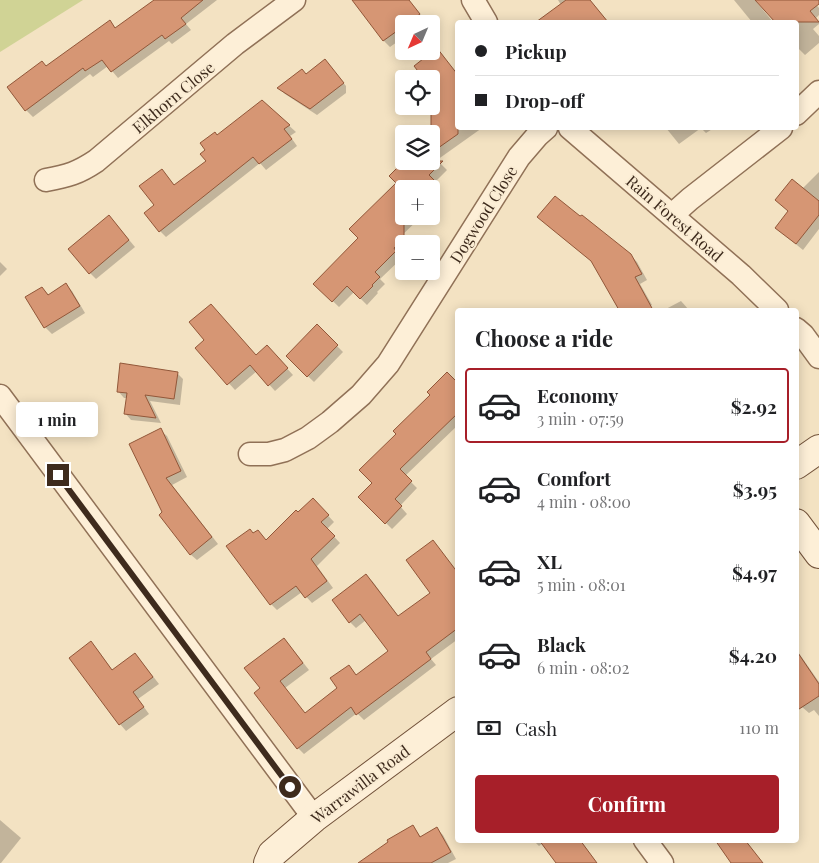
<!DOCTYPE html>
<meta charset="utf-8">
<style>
:root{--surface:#fff;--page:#f6f6f6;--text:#202124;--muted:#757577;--line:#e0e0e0;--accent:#a71f29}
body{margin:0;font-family:"Playfair Display",serif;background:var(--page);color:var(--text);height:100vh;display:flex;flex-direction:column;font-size:19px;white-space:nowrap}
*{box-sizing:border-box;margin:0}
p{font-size:16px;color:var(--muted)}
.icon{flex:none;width:28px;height:28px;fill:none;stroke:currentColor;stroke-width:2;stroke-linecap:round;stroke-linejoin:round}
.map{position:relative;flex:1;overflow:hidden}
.sheet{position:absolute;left:455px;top:308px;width:344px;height:535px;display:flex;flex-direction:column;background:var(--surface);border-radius:5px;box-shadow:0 2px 12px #0003}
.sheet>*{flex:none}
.banner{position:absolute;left:455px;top:20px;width:344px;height:110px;border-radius:5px;box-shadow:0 2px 12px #0003;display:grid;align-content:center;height:110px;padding:0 20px;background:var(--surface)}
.needle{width:32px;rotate:224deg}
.tools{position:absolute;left:395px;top:15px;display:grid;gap:10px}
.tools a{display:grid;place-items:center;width:45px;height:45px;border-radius:5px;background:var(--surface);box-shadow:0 2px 12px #0003;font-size:25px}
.end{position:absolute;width:22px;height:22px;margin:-11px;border:6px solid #3e2b1d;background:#fff;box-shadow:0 0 0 2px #fff}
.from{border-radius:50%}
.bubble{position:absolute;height:35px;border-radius:5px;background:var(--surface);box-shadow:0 2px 12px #0003;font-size:16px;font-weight:700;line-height:35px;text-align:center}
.banner b{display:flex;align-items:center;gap:18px;height:48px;font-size:19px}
.banner b+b{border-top:1px solid var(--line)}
.banner i{width:12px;height:12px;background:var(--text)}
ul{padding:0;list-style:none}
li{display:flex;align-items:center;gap:15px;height:75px;margin:0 10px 8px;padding:0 10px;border:2px solid transparent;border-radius:5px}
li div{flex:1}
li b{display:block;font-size:19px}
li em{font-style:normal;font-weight:700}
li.on{border-color:var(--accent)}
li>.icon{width:45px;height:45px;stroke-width:1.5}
h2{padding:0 20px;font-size:22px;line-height:60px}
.pay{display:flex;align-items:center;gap:12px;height:55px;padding:0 20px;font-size:19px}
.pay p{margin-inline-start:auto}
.primary-button{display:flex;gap:10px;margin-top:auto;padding:10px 20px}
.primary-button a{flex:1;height:58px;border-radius:5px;background:var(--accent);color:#fff;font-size:20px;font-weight:700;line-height:58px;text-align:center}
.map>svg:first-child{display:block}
</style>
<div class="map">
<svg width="819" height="863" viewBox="0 0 819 863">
<rect width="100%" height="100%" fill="#f3e2c2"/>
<polygon fill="#d0d395" points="0,0 83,0 0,52"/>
<g fill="#0003">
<polygon points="156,0 217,0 186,24 191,30 172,44 169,41 118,78 108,66 93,77 90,74 33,117 26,110 9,87 47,67 110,22 116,29"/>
<polygon points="363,0 408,0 426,21 422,24 404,24 404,37 390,47 384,41 357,4"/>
<polygon points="558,0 590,0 608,22 567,22 556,9 561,5"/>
<polygon points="734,0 755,0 773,22 752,22"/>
<polygon points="795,0 812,0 819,8 819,15 816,18 819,22 819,24 813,29 819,36 819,43 805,55 796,46 796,22 776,22 773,19"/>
<polygon points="436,50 458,128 482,128 437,160 447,170 435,182 440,188 433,195 438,200 431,207 431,189 404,189 404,216 422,216 398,239 404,244 404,252 400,255 402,258 380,279 385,284 377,292 378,293 367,305 354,292 339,307 315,284 359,238 351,229 431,161 431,136"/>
<polygon points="325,61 346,86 346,93 317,115 285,94 279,88 307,75"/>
<polygon points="262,101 296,132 290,136 297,146 266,170 260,163 166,237 160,231 156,206 161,170 175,186 207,162 207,150 218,136"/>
<polygon points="666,128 714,128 706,133 701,128 679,144"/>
<polygon points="819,172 819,229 803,250 776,228 789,212 802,189"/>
<polygon points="115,223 135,247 96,279 90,273"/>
<polygon points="630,255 637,262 647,280 640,284 652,305 643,310 620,310"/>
<polygon points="0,262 7,269 0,276"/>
<polygon points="66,285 72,291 85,313 52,334 45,327 42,288 49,295"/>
<polygon points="681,301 689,310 664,310"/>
<polygon points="317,326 343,352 314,382 287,356"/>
<polygon points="206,340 256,356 273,353 293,375 275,391 257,371 235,390 197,348"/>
<polygon points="177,373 183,379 180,405 150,401 161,423 131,420 125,413 127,398 124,398 118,391"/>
<polygon points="458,385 458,425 405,476 417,488 400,506 407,514 392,529 360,497"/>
<polygon points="160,430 167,436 187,477 172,485 218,544 197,560 190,554 164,512"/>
<polygon points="313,499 334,522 327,529 340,543 317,566 333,588 312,603 302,592 277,610 271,604 254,534 267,541"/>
<polygon points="458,573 458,639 431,659 436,665 364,720 357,713 304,754 298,748 262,689 284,639 290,646 309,670 285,688 305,714 339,688 349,666 357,676 390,651 366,620 356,628 350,622 366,576 373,582 399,617"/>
<polygon points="91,643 97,649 113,671 135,654 141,661 159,684 138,699 149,714 126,731 120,724"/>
<polygon points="796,649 819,682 819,716 814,710 809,713 802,707 796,698"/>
<polygon points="0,820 21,838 1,863 0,863"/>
<polygon points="413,827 421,837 437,829 443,835 456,859 448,863 360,863"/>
<polygon points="533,840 580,840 597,863 558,863 543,843 539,846"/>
</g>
<g fill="#d69674" stroke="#925739">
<polygon points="154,0 203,0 181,18 186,24 165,39 162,35 111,72 102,60 85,71 83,68 25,111 7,87 42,61 46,66 110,20 115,28"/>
<polygon points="352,0 409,0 420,14 407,24 404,24 404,26 383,41"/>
<polygon points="566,0 590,0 608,22 536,22"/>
<polygon points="755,0 819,0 819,4 810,11 819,22 775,22"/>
<polygon points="437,48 458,75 458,134 431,153 431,79 424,79 414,66"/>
<polygon points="325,59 344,83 310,109 277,88 302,69 306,74"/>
<polygon points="262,100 290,125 284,129 292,139 259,164 253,157 159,232 144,213 154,205 139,186 162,169 174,185 206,161 200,154 205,150 200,143 215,132 217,135"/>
<polygon points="404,161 443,161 429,175 435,181 428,189 404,189 404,216 409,216 404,221 404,239 394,248 396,251 375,272 380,277 372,285 373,286 360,299 347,286 332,302 313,284 358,238 349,229 396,183 389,176"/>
<polygon points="792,179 819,201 819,215 796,244 775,228 788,211 775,200"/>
<polygon points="555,196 580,216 582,215 631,254 642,274 635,277 653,310 619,310 591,261 537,217"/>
<polygon points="109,215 129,240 89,274 68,249"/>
<polygon points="66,283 80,306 44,328 25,297 42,287 48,295"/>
<polygon points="211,304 256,355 267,345 288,368 268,386 250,365 227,385 195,348 204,340 189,322"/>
<polygon points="317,324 338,345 307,377 286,356"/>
<polygon points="120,363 178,372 174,399 145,395 156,418 124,414 127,393 117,392"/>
<polygon points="447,372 458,383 458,413 400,469 412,481 395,499 402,506 385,524 358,497 372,483 359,470 396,434 393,431 430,395 427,392"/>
<polygon points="161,428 181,471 166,478 212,537 190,555 159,515 162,512 129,444"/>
<polygon points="313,498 329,515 321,522 335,536 311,559 327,581 305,598 296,586 270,605 226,546 250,529 253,533 258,530 266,540 296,510 298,512"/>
<polygon points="433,540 458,573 458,628 426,652 431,659 356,715 351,707 297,749 254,693 260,688 244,668 284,638 303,663 280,681 305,713 337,688 330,678 349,665 356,675 388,651 360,614 349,623 332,600 366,574 398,616 430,593 406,560"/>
<polygon points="91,641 112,670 135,653 153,677 133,692 144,707 119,725 69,658"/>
<polygon points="796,650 819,684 819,696 796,711"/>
<polygon points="413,825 420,837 437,827 451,852 431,863 358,863 388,842 387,840"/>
<polygon points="539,840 580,840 597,863 556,863"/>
<polygon points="715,840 745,840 763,863 731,863"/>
</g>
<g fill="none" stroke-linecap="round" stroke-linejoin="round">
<defs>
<g id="street">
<polyline points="473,0 486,22"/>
<polyline points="796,114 819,92"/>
<polyline points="570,128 741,275 777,310"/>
<path d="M46,180C68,176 78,173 96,161L235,44L294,0"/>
<polyline points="672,215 690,199 781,128"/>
<polyline points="796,329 803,335 819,357"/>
<polyline points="0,396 314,818"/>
<polyline points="250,454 269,454 285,450 308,438 330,422 361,395 388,364 519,157 537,136 546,128"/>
<polyline points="645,840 662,863"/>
</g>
<g id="secondary">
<polyline points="796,465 819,449"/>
<polyline points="796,523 819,554"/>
<polyline points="268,863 272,854 314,818 458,711"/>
</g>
</defs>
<use href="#street" stroke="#907157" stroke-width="25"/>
<use href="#secondary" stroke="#72523a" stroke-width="30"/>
<use href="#street" stroke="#fdefd7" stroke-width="22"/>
<use href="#secondary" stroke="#fdefd7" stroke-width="28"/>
</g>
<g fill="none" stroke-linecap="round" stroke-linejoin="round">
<polyline stroke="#3e2b1d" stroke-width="6" points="58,475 290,787"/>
</g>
<g text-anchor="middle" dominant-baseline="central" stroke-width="4" stroke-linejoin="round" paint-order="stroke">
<g font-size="16" fill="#3e2b1d" stroke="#faecd3">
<text transform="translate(173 97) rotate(-40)">Elkhorn Close</text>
<text transform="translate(483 214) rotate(-58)">Dogwood Close</text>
<text transform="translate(675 218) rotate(41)">Rain Forest Road</text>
<text transform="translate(360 784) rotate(-37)">Warrawilla Road</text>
</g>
</g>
</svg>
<div class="tools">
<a><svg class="needle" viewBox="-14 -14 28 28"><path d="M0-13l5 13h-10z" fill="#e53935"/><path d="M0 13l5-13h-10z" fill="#757577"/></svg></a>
<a><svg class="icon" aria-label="locate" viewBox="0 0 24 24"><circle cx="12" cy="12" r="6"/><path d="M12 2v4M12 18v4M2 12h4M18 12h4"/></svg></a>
<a><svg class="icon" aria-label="layers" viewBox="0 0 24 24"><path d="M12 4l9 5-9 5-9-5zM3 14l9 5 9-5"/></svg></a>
<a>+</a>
<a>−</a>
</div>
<i class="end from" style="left:290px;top:787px"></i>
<i class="end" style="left:58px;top:475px"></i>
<div class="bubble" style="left:16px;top:402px;width:82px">1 min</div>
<div class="banner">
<b><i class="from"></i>Pickup</b>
<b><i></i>Drop-off</b>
</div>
<section class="sheet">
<h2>Choose a ride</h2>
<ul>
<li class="on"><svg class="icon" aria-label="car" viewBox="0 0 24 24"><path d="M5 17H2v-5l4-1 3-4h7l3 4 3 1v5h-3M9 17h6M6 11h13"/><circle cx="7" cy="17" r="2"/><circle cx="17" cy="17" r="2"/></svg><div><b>Economy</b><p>3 min · 07:59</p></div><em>$2.92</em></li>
<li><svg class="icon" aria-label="car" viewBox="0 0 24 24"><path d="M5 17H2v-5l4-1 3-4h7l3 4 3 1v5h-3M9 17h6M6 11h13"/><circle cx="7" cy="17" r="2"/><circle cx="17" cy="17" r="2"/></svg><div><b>Comfort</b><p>4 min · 08:00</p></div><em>$3.95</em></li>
<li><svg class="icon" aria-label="car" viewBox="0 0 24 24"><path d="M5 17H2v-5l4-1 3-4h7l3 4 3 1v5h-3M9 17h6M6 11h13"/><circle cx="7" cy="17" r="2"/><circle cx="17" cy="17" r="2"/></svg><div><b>XL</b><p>5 min · 08:01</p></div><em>$4.97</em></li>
<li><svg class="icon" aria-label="car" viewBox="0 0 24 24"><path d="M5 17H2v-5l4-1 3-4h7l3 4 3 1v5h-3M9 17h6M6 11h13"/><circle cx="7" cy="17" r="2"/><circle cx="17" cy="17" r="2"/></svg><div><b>Black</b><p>6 min · 08:02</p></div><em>$4.20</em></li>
</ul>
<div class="pay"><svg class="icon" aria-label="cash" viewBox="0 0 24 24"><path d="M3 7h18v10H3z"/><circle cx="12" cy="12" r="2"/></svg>Cash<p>110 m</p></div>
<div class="primary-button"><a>Confirm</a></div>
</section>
</div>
